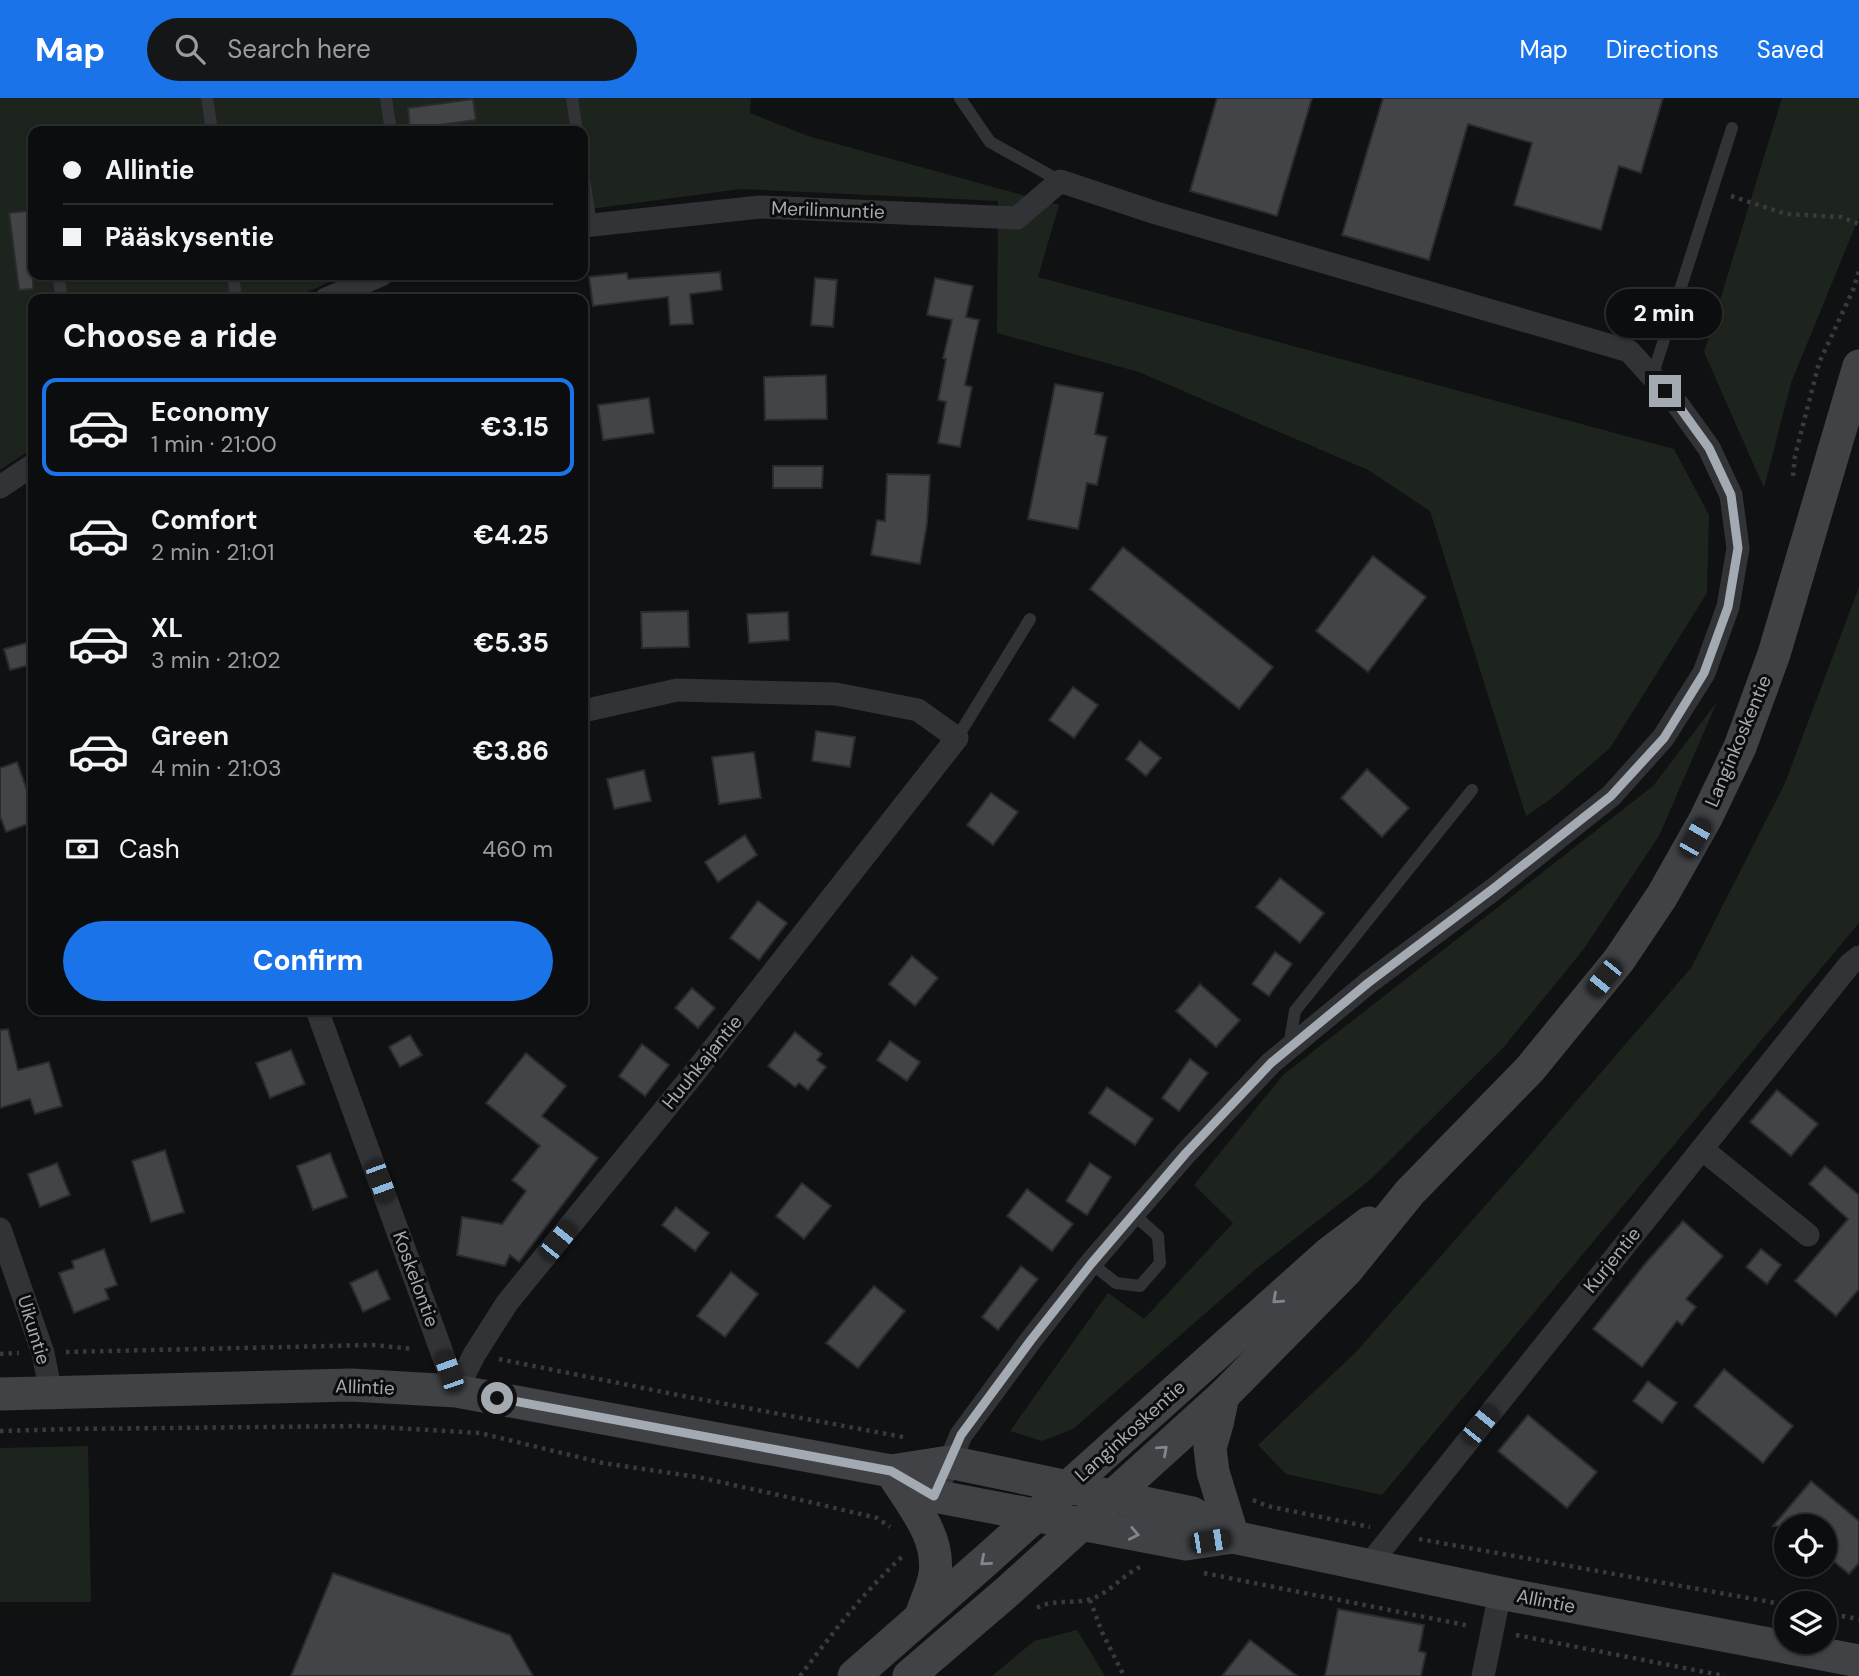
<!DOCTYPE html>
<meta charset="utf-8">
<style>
:root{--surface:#0c0d0e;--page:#151617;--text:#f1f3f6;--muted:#9a9c9e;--line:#2c2d2e;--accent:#1a73e8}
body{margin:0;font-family:"DM Sans",sans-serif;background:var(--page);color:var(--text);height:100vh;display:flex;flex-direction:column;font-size:26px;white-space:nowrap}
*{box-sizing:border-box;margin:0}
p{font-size:23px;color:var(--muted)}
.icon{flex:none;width:38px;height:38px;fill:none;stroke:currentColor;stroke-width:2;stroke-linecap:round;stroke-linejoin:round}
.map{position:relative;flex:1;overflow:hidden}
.sheet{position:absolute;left:28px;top:196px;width:560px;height:721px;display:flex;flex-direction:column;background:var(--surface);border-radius:14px;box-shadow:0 2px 5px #0004,0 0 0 2px var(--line)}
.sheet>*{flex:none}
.guide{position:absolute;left:28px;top:28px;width:560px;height:154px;border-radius:14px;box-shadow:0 2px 5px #0004,0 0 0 2px var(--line);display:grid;align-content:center;height:154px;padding:0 35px;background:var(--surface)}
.fabs{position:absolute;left:1774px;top:1416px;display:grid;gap:14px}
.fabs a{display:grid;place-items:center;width:63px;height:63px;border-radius:50%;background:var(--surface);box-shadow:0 2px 5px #0004,0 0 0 2px var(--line);font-size:35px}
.end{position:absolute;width:32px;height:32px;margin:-16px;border:9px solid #a3aab1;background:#111;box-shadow:0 0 0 4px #111}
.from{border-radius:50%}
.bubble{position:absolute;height:49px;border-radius:24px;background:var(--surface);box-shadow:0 2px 5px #0004,0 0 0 2px var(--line);font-size:23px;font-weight:800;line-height:49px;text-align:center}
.car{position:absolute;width:21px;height:42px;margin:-21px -10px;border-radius:9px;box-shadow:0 0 5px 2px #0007;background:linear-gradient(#222 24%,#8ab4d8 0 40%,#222 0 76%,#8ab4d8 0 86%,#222 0)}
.guide b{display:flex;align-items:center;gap:24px;height:66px;font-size:26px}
.guide b+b{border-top:2px solid var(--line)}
.guide i{width:18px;height:18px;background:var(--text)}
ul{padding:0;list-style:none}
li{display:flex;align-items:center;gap:21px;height:98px;margin:0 14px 10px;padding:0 21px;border:4px solid transparent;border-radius:14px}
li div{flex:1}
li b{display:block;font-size:26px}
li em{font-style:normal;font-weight:800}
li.selected{border-color:var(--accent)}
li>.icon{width:63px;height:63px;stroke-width:1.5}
h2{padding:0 35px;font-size:32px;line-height:84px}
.pay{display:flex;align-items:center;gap:18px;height:77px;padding:0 35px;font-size:26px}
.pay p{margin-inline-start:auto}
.button{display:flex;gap:14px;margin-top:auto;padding:14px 35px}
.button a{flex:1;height:80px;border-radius:42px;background:var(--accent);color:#fff;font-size:28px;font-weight:800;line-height:80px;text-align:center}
header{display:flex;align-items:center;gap:42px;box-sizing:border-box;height:98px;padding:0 35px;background:var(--accent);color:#fff}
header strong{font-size:33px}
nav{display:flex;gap:38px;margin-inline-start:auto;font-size:24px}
.search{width:490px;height:63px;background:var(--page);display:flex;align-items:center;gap:18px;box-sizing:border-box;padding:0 24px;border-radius:38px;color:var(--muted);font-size:26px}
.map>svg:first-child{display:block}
</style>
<header>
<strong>Map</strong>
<div class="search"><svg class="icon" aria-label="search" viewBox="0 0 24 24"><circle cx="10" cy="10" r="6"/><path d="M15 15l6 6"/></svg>Search here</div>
<nav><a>Map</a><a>Directions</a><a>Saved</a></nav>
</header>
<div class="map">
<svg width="1859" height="1578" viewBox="0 0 1859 1578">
<rect width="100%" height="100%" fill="#101112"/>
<g fill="#1d241d">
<polygon points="0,0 751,0 750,15 808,38 1059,107 1038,179 1674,351 1709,417 1707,495 1610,650 1551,701 1526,718 1430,413 1368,372 1139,274 997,235 998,103 741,91 583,112 583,33 33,33 33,177 346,177 291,201 33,201 33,350 0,372"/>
<polygon points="1782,0 1859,0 1859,119 1791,285 1764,390 1704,254"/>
<polygon points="1859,489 1859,825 1382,1397 1286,1376 1258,1347 1357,1253 1530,1057 1691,870 1785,685"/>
<polygon points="1717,604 1659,738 1583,852 1503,950 1370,1082 1256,1171 1073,1331 1042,1343 1010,1333 1108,1195 1144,1221 1233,1125 1194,1087 1283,977 1653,688"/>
<polygon points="88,1348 91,1504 0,1504 0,1350"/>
<polygon points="1077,1532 1105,1578 992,1578 1034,1543"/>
</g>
<g fill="#424447" stroke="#2b2b2d" stroke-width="2">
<polygon points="1217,0 1312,0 1277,118 1190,93"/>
<polygon points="1383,0 1663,0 1641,75 1619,68 1601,132 1514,107 1532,45 1468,26 1429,162 1342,137"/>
<polygon points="473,1 476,22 410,31 408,10"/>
<polygon points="33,112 33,191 19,192 9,115"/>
<polygon points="720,174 722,192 690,196 693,226 670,227 668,199 593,208 589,179 627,175 628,181"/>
<polygon points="815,180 837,182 833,229 811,227"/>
<polygon points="935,180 973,188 966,219 979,222 965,287 972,289 960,349 938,345 946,304 938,302 946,261 943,260 952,222 927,217"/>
<polygon points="826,277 827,321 765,322 764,279"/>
<polygon points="1055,286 1103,295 1095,336 1107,339 1097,387 1087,385 1078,431 1028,421"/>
<polygon points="649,300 654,335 603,342 598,307"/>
<polygon points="773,368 823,368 822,390 773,390"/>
<polygon points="887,376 930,377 927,426 920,466 871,457 877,422 885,423"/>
<polygon points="1123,449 1273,569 1239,611 1090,491"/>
<polygon points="1373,458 1426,499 1368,574 1316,533"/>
<polygon points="688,513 689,549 642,550 641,514"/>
<polygon points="788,514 789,542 749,545 747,516"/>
<polygon points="33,543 33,566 10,572 4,551"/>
<polygon points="1073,589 1098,607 1074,640 1049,622"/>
<polygon points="816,633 855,639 850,669 812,663"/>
<polygon points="1140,643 1161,660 1146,678 1126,661"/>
<polygon points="754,654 761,700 719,706 712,659"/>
<polygon points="17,664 33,709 33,724 6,734 0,718 0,670"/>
<polygon points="1367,671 1409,710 1382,739 1341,700"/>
<polygon points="644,672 651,703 614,711 607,681"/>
<polygon points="991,695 1018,714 993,747 967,727"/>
<polygon points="745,737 757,757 718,784 705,764"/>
<polygon points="1280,780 1324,815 1300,845 1256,809"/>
<polygon points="758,803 787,825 759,862 730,840"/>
<polygon points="1275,854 1292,866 1269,898 1252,886"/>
<polygon points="912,858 938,880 915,908 889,886"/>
<polygon points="1200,886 1240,922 1216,949 1176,913"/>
<polygon points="692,890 715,910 698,930 675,910"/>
<polygon points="8,931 18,972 49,964 62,1008 35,1016 30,1001 0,1010 0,932"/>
<polygon points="795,934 822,956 817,962 826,969 808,992 799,985 795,989 768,968"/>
<polygon points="410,937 422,957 400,969 389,949"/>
<polygon points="890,943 920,964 907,983 877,962"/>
<polygon points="642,946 669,967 645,998 619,978"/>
<polygon points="291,952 305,986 270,1000 256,965"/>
<polygon points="526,955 566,988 542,1018 598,1060 519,1164 510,1157 505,1168 457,1157 462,1119 502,1126 526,1093 512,1082 540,1048 486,1005"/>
<polygon points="1190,961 1208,975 1179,1013 1162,1000"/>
<polygon points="1107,989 1153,1021 1135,1047 1089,1015"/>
<polygon points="1777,992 1818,1026 1791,1058 1750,1024"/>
<polygon points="165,1052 184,1114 151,1124 132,1063"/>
<polygon points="330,1055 347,1099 313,1112 297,1068"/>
<polygon points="57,1065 70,1097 40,1109 28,1076"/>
<polygon points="1090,1065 1111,1079 1087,1117 1066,1103"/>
<polygon points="1825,1068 1859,1097 1859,1191 1836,1218 1795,1183 1848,1121 1809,1086"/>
<polygon points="802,1085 831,1108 804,1141 776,1118"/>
<polygon points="1027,1091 1073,1126 1052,1153 1007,1118"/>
<polygon points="676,1109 709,1135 695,1153 662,1127"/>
<polygon points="1683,1123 1723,1158 1686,1201 1696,1209 1682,1227 1677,1223 1642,1269 1593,1231 1644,1167"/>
<polygon points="104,1151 117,1187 105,1191 109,1201 74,1215 59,1175 74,1170 72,1163"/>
<polygon points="1761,1151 1781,1167 1767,1186 1746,1169"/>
<polygon points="1021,1168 1038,1181 998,1232 982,1219"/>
<polygon points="377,1172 390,1201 363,1214 350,1185"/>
<polygon points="731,1174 758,1196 725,1239 697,1218"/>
<polygon points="874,1188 905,1213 858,1270 826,1245"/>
<polygon points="1724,1271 1793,1328 1763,1365 1694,1308"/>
<polygon points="1648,1283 1677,1305 1662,1325 1633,1303"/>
<polygon points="1528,1317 1597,1374 1567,1410 1498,1353"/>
<polygon points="1811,1383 1859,1423 1859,1465 1849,1476 1825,1456 1825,1428 1773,1428"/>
<polygon points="333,1475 510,1537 533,1578 291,1578"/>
<polygon points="1338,1511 1424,1527 1419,1553 1426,1555 1421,1578 1325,1578"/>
<polygon points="1250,1542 1297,1578 1222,1578"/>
</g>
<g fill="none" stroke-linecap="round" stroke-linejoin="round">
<g stroke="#383a3d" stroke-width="4.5" stroke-dasharray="3.5 5" stroke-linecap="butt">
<polyline points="1731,98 1786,116 1841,119 1859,126"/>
<polyline points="1793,378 1795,358 1819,265 1853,192 1859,173"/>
<polyline points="66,1254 373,1247 414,1251"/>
<polyline points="0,1256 19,1255"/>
<polyline points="499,1261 683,1298 903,1339"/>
<polyline points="0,1333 70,1331 361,1328 480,1335 603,1365 698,1379 801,1402 877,1420 890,1429"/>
<polyline points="1253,1402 1267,1408 1370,1429"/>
<polyline points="1419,1441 1787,1507"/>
<polyline points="1204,1475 1470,1528"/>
<polyline points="1090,1502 1102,1534 1124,1578"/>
<path d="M1037,1510C1051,1501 1071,1506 1087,1502C1107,1498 1121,1478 1140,1469"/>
<polyline points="1825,1515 1859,1521"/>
<polyline points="1516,1537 1725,1578"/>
<path d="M800,1578C832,1536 864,1493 904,1457"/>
</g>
<g stroke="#323336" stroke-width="12">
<polyline points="207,0 212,33"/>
<polyline points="386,0 391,33"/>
<polyline points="572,0 577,33"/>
<polyline points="960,0 990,44 1060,83"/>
<polyline points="583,74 591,127"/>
<polyline points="58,177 62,201"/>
<polyline points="233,177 236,201"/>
<polyline points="1652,279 1732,30"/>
<polyline points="957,640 1030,521"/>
<polyline points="1289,948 1295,913 1472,692"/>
<polyline points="1091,1165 1116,1185 1140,1188 1160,1165 1158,1138 1133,1116"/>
</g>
<g stroke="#323336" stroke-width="23">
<polyline points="583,128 760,109 1017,120 1060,83 1156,115 1629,253 1678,307 1709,350 1731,397 1738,450 1728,509 1704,575 1663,640 1611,698 1494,791 1368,885 1271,965 1186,1055 1091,1165 1031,1242 961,1337 944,1377"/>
<polyline points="326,201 381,177"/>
<polyline points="0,389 33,367"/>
<polyline points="317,912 456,1293"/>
<polyline points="1702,1051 1808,1137"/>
<polyline points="0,1131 43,1255 51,1295"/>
<polyline points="456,1293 474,1257 507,1205 692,978 957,640 918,612 836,596 677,592 583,613"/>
<polyline points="1368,1468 1850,866 1859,859"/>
<polyline points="1483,1578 1500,1495"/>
</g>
<g stroke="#404246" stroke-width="33">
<polyline points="0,1296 351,1287 456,1293 891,1373 949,1364 1192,1415 1233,1439 1500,1495 1859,1563"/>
<polyline points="1223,1298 1217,1326 1210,1350 1213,1374 1233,1439"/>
<polyline points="891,1373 934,1398 1186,1446 1233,1439"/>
<path d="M894,1378C913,1408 940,1439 935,1476C933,1490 925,1505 921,1518"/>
<polyline points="854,1578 984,1464 1328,1156 1369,1125"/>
<polyline points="909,1578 1008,1493 1223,1298 1346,1173 1410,1094 1530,971 1619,862 1662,798 1706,720 1740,649 1774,556 1859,268"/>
</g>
</g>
<defs><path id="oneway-chevron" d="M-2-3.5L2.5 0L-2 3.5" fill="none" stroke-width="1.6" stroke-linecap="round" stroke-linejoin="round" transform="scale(1.75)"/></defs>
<g stroke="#80868c">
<use href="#oneway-chevron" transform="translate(1277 1201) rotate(138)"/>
<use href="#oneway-chevron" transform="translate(1163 1352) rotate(-42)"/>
<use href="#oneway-chevron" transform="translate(1134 1436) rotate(11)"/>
<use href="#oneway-chevron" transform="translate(985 1463) rotate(139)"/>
</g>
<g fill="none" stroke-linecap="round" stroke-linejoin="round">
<polyline stroke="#a3aab1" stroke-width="9" points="497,1300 891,1373 934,1398 961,1337 1031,1242 1091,1166 1186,1055 1271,965 1368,885 1494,790 1611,698 1664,640 1704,575 1728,509 1738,450 1731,397 1709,350 1678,307 1665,293"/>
</g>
<g text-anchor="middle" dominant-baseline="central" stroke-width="6" stroke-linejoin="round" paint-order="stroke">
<g font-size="19" fill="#a3aab1" stroke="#0b0c0c">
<text transform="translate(828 112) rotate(2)">Merilinnuntie</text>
<text transform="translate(1738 643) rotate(-67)">Langinkoskentie</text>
<text transform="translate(702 964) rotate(-51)">Huuhkajantie</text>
<text transform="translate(1612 1162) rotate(-51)">Kurjentie</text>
<text transform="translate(416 1181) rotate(70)">Koskelontie</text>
<text transform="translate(34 1232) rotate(73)">Uikuntie</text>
<text transform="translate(365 1289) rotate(2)">Allintie</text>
<text transform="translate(1130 1333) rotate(-42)">Langinkoskentie</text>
<text transform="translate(1546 1503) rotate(11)">Allintie</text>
</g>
</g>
</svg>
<div class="fabs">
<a><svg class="icon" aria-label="locate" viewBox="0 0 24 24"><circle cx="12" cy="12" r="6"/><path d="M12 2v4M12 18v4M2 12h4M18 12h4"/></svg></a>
<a><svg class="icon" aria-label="layers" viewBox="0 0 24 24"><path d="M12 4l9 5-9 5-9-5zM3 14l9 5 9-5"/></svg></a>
</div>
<i class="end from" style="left:497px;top:1300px"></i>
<i class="end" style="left:1665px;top:293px"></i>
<div class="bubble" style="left:1606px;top:191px;width:116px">2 min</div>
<i class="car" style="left:1695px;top:740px;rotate:30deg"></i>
<i class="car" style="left:1604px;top:880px;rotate:219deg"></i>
<i class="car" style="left:380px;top:1083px;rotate:160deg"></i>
<i class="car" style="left:558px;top:1143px;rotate:39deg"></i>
<i class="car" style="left:449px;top:1274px;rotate:341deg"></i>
<i class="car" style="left:1480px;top:1327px;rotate:39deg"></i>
<i class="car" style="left:1210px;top:1443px;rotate:81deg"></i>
<div class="guide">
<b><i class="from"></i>Allintie</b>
<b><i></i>Pääskysentie</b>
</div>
<section class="sheet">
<h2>Choose a ride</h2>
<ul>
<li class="selected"><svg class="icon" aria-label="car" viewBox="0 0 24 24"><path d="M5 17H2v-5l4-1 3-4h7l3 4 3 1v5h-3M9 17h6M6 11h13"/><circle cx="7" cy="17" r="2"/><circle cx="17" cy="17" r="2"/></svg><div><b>Economy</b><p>1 min · 21:00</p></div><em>€3.15</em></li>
<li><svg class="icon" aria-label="car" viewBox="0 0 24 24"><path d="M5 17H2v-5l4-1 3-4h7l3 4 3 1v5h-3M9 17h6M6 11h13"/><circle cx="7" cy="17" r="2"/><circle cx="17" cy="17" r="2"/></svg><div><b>Comfort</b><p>2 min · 21:01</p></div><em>€4.25</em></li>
<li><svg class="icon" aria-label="car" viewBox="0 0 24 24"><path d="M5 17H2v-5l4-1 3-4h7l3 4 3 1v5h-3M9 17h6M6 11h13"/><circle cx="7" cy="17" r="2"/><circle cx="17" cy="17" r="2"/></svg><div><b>XL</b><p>3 min · 21:02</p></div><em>€5.35</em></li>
<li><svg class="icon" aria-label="car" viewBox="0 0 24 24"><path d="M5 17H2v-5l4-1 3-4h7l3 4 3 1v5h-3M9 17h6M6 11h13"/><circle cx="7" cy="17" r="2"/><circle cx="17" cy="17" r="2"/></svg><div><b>Green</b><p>4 min · 21:03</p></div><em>€3.86</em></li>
</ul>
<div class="pay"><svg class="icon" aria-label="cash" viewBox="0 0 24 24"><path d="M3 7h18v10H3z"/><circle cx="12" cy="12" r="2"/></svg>Cash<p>460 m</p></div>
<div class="button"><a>Confirm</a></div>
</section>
</div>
